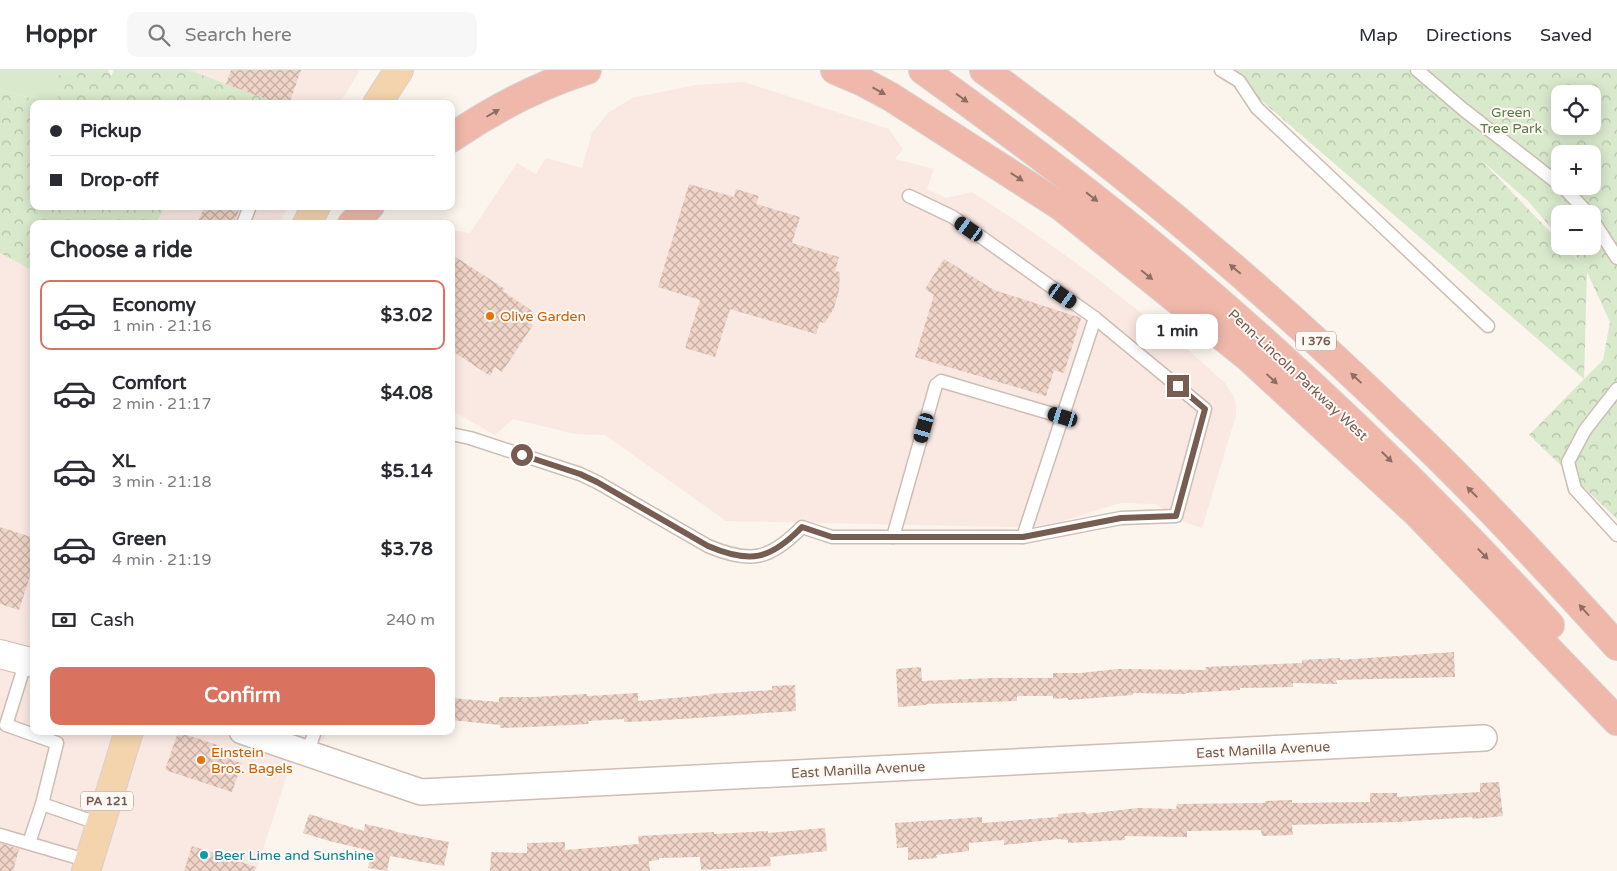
<!DOCTYPE html>
<meta charset="utf-8">
<style>
:root{--surface:#fff;--page:#f7f7f7;--text:#2b2b33;--muted:#7c7c81;--line:#e1e1e2;--accent:#d9725f}
body{margin:0;font-family:"Varela Round",sans-serif;background:var(--page);color:var(--text);height:100vh;display:flex;flex-direction:column;font-size:19px;white-space:nowrap}
*{box-sizing:border-box;margin:0}
p{font-size:16px;color:var(--muted)}
.icon{flex:none;width:28px;height:28px;fill:none;stroke:currentColor;stroke-width:2;stroke-linecap:round;stroke-linejoin:round}
.map{position:relative;flex:1;overflow:hidden}
.details{position:absolute;left:30px;top:150px;width:425px;height:515px;display:flex;flex-direction:column;background:var(--surface);border-radius:10px;box-shadow:0 2px 12px #0003}
.details>*{flex:none}
.banner{position:absolute;left:30px;top:30px;width:425px;height:110px;border-radius:10px;box-shadow:0 2px 12px #0003;display:grid;align-content:center;height:110px;padding:0 20px;background:var(--surface)}
.buttons{position:absolute;left:1551px;top:15px;display:grid;gap:10px}
.buttons a{display:grid;place-items:center;width:50px;height:50px;border-radius:10px;background:var(--surface);box-shadow:0 2px 12px #0003;font-size:25px}
.end{position:absolute;width:22px;height:22px;margin:-11px;border:6px solid #765c51;background:#fff;box-shadow:0 0 0 2px #fff}
.from{border-radius:50%}
.bubble{position:absolute;height:35px;border-radius:10px;background:var(--surface);box-shadow:0 2px 12px #0003;font-size:16px;font-weight:700;line-height:35px;text-align:center}
.car{position:absolute;width:15px;height:30px;margin:-15px -8px;border-radius:6px;box-shadow:0 0 4px 1px #0007;background:linear-gradient(#222 24%,#8ab4d8 0 40%,#222 0 76%,#8ab4d8 0 86%,#222 0)}
.banner b{display:flex;align-items:center;gap:18px;height:48px;font-size:19px}
.banner b+b{border-top:1px solid var(--line)}
.banner i{width:12px;height:12px;background:var(--text)}
ul{padding:0;list-style:none}
li{display:flex;align-items:center;gap:15px;height:70px;margin:0 10px 8px;padding:0 10px;border:2px solid transparent;border-radius:10px}
li div{flex:1}
li b{display:block;font-size:19px}
li em{font-style:normal;font-weight:700}
li.on{border-color:var(--accent)}
li>.icon{width:45px;height:45px;stroke-width:1.5}
h2{padding:0 20px;font-size:22px;line-height:60px}
.pay{display:flex;align-items:center;gap:12px;height:55px;padding:0 20px;font-size:19px}
.pay p{margin-inline-start:auto}
.primary-button{display:flex;gap:10px;margin-top:auto;padding:10px 20px}
.primary-button a{flex:1;height:58px;border-radius:10px;background:var(--accent);color:#fff;font-size:20px;font-weight:700;line-height:58px;text-align:center}
header{display:flex;align-items:center;gap:30px;box-sizing:border-box;height:70px;padding:0 25px;background:var(--surface);border-bottom:1px solid var(--line)}
header strong{font-size:24px}
nav{display:flex;gap:28px;margin-inline-start:auto;font-size:18px}
.search{width:350px;height:45px;background:var(--page);display:flex;align-items:center;gap:12px;box-sizing:border-box;padding:0 18px;border-radius:10px;color:var(--muted);font-size:19px}
.map>svg:first-child{display:block}
</style>
<header>
<strong>Hoppr</strong>
<div class="search"><svg class="icon" aria-label="search" viewBox="0 0 24 24"><circle cx="10" cy="10" r="6"/><path d="M15 15l6 6"/></svg>Search here</div>
<nav><a>Map</a><a>Directions</a><a>Saved</a></nav>
</header>
<div class="map">
<svg width="1617" height="801" viewBox="0 0 1617 801">
<defs>
<pattern id="forest-crowns" width="20" height="18" patternUnits="userSpaceOnUse" patternTransform="scale(1.25)"><rect width="20" height="18" fill="#d9e9cc"/><path d="M2 6a3 3 0 1 1 6 0M12 15a3 3 0 1 1 6 0" fill="none" stroke="#b5c0a8"/></pattern>
<pattern id="building-cross-hatch" width="8" height="8" patternUnits="userSpaceOnUse" patternTransform="scale(1.25)"><rect width="8" height="8" fill="#efd4c7"/><path d="M0 0l8 8M0 8l8-8" fill="none" stroke="#c6afa4"/></pattern>
</defs>
<rect width="100%" height="100%" fill="#fbf5ed"/>
<g fill="#fae8e3">
<polygon points="147,0 360,0 339,34 151,34"/>
<polygon points="744,12 889,59 903,79 895,89 934,99 927,119 946,128 972,122 1027,158 1090,203 1187,279 1225,313 1234,327 1236,334 1236,345 1202,458 1184,452 1155,434 1121,433 1049,455 1010,457 726,451 605,365 575,364 513,349 495,365 451,340 451,160 470,163 517,93 536,104 546,88 582,98 592,63 608,43 632,28 695,15"/>
<polygon points="163,136 288,136 280,154 156,154 163,140"/>
<polygon points="0,174 34,187 34,661 326,661 324,669 292,690 256,801 0,801"/>
</g>
<polygon fill="#d9e9cc" points="0,0 74,0 48,10 63,34 50,34 0,19"/>
<g fill="url(#forest-crowns)" fill-rule="evenodd">
<polygon points="74,0 108,0 111,6 114,0 189,0 272,31 271,34 63,34 47,10"/>
<path d="M1226,0H1617V449L1529,365L1584,309ZM1560,24H1592V56H1560ZM1560,84H1592V116H1560ZM1480,89L1527,130L1560,168V144H1592V176H1567L1580,192L1564,176H1560V172ZM1587,202L1610,252L1603,290L1584,309Z"/>
<polygon points="0,19 50,34 34,34 34,136 165,136 156,154 34,154 34,201 0,183"/>
</g>
<g fill="url(#building-cross-hatch)">
<polygon points="231,0 301,0 289,34 279,34 226,14"/>
<polygon points="689,114 734,127 736,119 759,126 756,134 800,147 792,173 839,187 835,201 840,202 839,220 834,238 825,253 820,252 816,264 730,239 715,287 685,278 700,230 658,217"/>
<polygon points="205,136 241,136 233,154 197,154"/>
<polygon points="451,184 505,219 503,221 532,241 526,251 533,255 502,302 495,297 490,306 451,280"/>
<polygon points="944,189 994,220 1081,248 1064,303 1054,300 1046,326 915,287 934,225 925,219"/>
<polygon points="0,457 34,468 34,493 19,540 0,534"/>
<polygon points="1454,582 1455,607 1336,610 1337,614 1293,613 1293,617 1240,618 1240,620 1186,623 1186,624 1133,623 1133,625 1068,630 1068,628 1053,629 1053,626 1017,626 1017,631 926,634 926,635 898,637 896,599 921,597 922,611 992,608 1053,608 1053,603 1080,603 1118,599 1206,600 1205,597 1302,593 1302,590 1340,588 1340,590"/>
<polygon points="795,615 796,641 652,651 624,652 624,649 588,651 589,654 531,657 500,658 500,655 451,650 451,628 499,632 499,627 534,627 587,624 587,626 638,623 638,631 709,625 709,624 772,620 772,616"/>
<polygon points="178,662 229,679 226,688 242,693 232,722 165,700"/>
<polygon points="1499,712 1503,746 1473,749 1472,747 1397,752 1292,755 1293,765 1262,766 1261,760 1187,761 1187,767 1125,766 1125,770 1068,773 1068,770 1059,769 1004,775 1004,770 969,773 969,781 936,785 937,788 908,790 908,777 897,778 895,753 982,747 982,753 1058,747 1058,744 1086,742 1086,744 1138,738 1176,739 1177,734 1265,733 1265,731 1292,730 1292,733 1370,732 1370,723 1397,723 1397,727 1480,722 1480,713"/>
<polygon points="309,744 364,761 365,754 396,761 396,762 449,772 444,796 390,786 387,801 368,798 372,781 333,772 303,763"/>
<polygon points="825,758 827,781 770,787 771,796 701,800 700,787 659,788 659,790 649,791 650,801 490,801 491,782 527,783 527,773 565,772 565,780 639,774 638,766 714,762 714,764 768,761 768,763"/>
<polygon points="0,773 19,779 13,801 0,801"/>
<polygon points="192,776 256,797 255,801 184,801"/>
</g>
<g fill="none" stroke-linecap="round" stroke-linejoin="round">
<defs>
<g id="service">
<polyline points="1221,0 1239,11 1257,38 1488,256"/>
<polyline points="1417,0 1464,40 1560,115"/>
<polyline points="1562,116 1589,144"/>
<polyline points="1592,149 1617,188"/>
<polyline points="243,154 250,136"/>
<polyline points="1617,319 1585,360 1568,392 1575,419 1617,465"/>
<path d="M451,364L470,368L580,404L597,412L708,476C750,494 770,490 802,457L832,467H1023L1095,248L953,147L909,126"/>
<polyline points="893,467 934,322 936,315 941,311 1063,347"/>
<polyline points="1023,467 1121,448 1176,446 1205,339 1095,248"/>
<polyline points="26,591 6,655 57,673 42,734 100,754"/>
<polyline points="307,684 315,661"/>
<polyline points="0,765 89,791"/>
<polyline points="29,773 42,734"/>
</g>
<polyline id="minor" points="242,661 421,722 1484,668"/>
<polyline id="tertiary" points="0,584 34,593"/>
<g id="primary">
<polyline points="377,34 399,0"/>
<polyline points="307,154 316,136"/>
<polyline points="86,801 129,661"/>
</g>
<g id="motorway">
<polyline points="835,0 863,12 891,27 1062,137 1248,287 1418,444 1617,651"/>
<path d="M923,0C998,54 1073,109 1144,168C1288,287 1424,417 1550,555"/>
<path d="M984,0C1131,106 1271,225 1402,352C1477,423 1547,499 1617,576"/>
<path d="M451,68C492,40 540,15 587,0"/>
<polyline points="352,154 370,136"/>
</g>
</defs>
<use href="#service" stroke="#cdbdb3" stroke-width="15"/>
<use href="#minor" stroke="#cdbdb3" stroke-width="28"/>
<use href="#tertiary" stroke="#cdbdb3" stroke-width="30"/>
<use href="#primary" stroke="#d9d1ce" stroke-width="30"/>
<use href="#motorway" stroke="#d9d1ce" stroke-width="30"/>
<use href="#service" stroke="#fff" stroke-width="12"/>
<use href="#minor" stroke="#fff" stroke-width="25"/>
<use href="#tertiary" stroke="#fff" stroke-width="28"/>
<use href="#primary" stroke="#f3d4ad" stroke-width="28"/>
<use href="#motorway" stroke="#efb8ab" stroke-width="28"/>
</g>
<defs><path id="oneway-solid" d="M-6-.8H1V-3.2L6.5 0L1 3.2V.8H-6Z" transform="scale(1.25)"/></defs>
<g fill="#8e6e63">
<use href="#oneway-solid" transform="translate(879 21) rotate(29)"/>
<use href="#oneway-solid" transform="translate(962 28) rotate(36)"/>
<use href="#oneway-solid" transform="translate(493 43) rotate(-30)"/>
<use href="#oneway-solid" transform="translate(1017 107) rotate(33)"/>
<use href="#oneway-solid" transform="translate(1092 127) rotate(38)"/>
<use href="#oneway-solid" transform="translate(1235 199) rotate(-140)"/>
<use href="#oneway-solid" transform="translate(1147 205) rotate(39)"/>
<use href="#oneway-solid" transform="translate(1356 308) rotate(-137)"/>
<use href="#oneway-solid" transform="translate(1272 309) rotate(43)"/>
<use href="#oneway-solid" transform="translate(1387 387) rotate(45)"/>
<use href="#oneway-solid" transform="translate(1472 422) rotate(-135)"/>
<use href="#oneway-solid" transform="translate(1483 484) rotate(46)"/>
<use href="#oneway-solid" transform="translate(1584 540) rotate(-132)"/>
</g>
<g fill="none" stroke-linecap="round" stroke-linejoin="round">
<path stroke="#765c51" stroke-width="6" d="M522,385L580,404L597,412L708,476C750,494 770,490 802,457L832,467H1023L1121,448L1176,446L1205,339L1178,316"/>
</g>
<g fill="#e8710a" stroke="#fef9f4" stroke-width="2">
<circle cx="490" cy="246" r="5"/>
<circle cx="201" cy="690" r="5"/>
</g>
<circle fill="#0f9aa8" stroke="#fef9f4" stroke-width="2" cx="204" cy="785" r="5"/>
<g text-anchor="middle" dominant-baseline="central" stroke-width="4" stroke-linejoin="round" paint-order="stroke">
<g fill="#fef9f4" stroke="#9f8b82" stroke-width="1">
<rect x="1296" y="261.5" width="40" height="19" rx="4"/>
<rect x="81" y="721.5" width="52" height="19" rx="4"/>
</g>
<g font-size="12" font-weight="bold" fill="#765c51">
<text x="1316" y="271">I 376</text>
<text x="107" y="731">PA 121</text>
</g>
<g font-size="14" fill="#5b7a4a" stroke="#fef9f4">
<text x="1511" y="42">Green<tspan x="1511" dy="16">Tree Park</tspan></text>
</g>
<g font-size="14" fill="#c56008" stroke="#fef9f4" text-anchor="start">
<text x="500" y="246">Olive Garden</text>
<text x="211" y="682">Einstein<tspan x="211" dy="16">Bros. Bagels</tspan></text>
</g>
<g font-size="14" fill="#765c51" stroke="#fef9f4">
<text transform="translate(1298 305) rotate(43)">Penn-Lincoln Parkway West</text>
<text transform="translate(1263 680) rotate(-3)">East Manilla Avenue</text>
<text transform="translate(858 700) rotate(-3)">East Manilla Avenue</text>
</g>
<g font-size="14" fill="#0d838f" stroke="#fef9f4" text-anchor="start">
<text x="214" y="785">Beer Lime and Sunshine</text>
</g>
</g>
</svg>
<div class="buttons">
<a><svg class="icon" aria-label="locate" viewBox="0 0 24 24"><circle cx="12" cy="12" r="6"/><path d="M12 2v4M12 18v4M2 12h4M18 12h4"/></svg></a>
<a>+</a>
<a>−</a>
</div>
<i class="end from" style="left:522px;top:385px"></i>
<i class="end" style="left:1178px;top:316px"></i>
<div class="bubble" style="left:1136px;top:244px;width:82px">1 min</div>
<i class="car" style="left:969px;top:159px;rotate:305deg"></i>
<i class="car" style="left:1063px;top:226px;rotate:125deg"></i>
<i class="car" style="left:1063px;top:347px;rotate:287deg"></i>
<i class="car" style="left:924px;top:358px;rotate:196deg"></i>
<div class="banner">
<b><i class="from"></i>Pickup</b>
<b><i></i>Drop-off</b>
</div>
<section class="details">
<h2>Choose a ride</h2>
<ul>
<li class="on"><svg class="icon" aria-label="car" viewBox="0 0 24 24"><path d="M5 17H2v-5l4-1 3-4h7l3 4 3 1v5h-3M9 17h6M6 11h13"/><circle cx="7" cy="17" r="2"/><circle cx="17" cy="17" r="2"/></svg><div><b>Economy</b><p>1 min · 21:16</p></div><em>$3.02</em></li>
<li><svg class="icon" aria-label="car" viewBox="0 0 24 24"><path d="M5 17H2v-5l4-1 3-4h7l3 4 3 1v5h-3M9 17h6M6 11h13"/><circle cx="7" cy="17" r="2"/><circle cx="17" cy="17" r="2"/></svg><div><b>Comfort</b><p>2 min · 21:17</p></div><em>$4.08</em></li>
<li><svg class="icon" aria-label="car" viewBox="0 0 24 24"><path d="M5 17H2v-5l4-1 3-4h7l3 4 3 1v5h-3M9 17h6M6 11h13"/><circle cx="7" cy="17" r="2"/><circle cx="17" cy="17" r="2"/></svg><div><b>XL</b><p>3 min · 21:18</p></div><em>$5.14</em></li>
<li><svg class="icon" aria-label="car" viewBox="0 0 24 24"><path d="M5 17H2v-5l4-1 3-4h7l3 4 3 1v5h-3M9 17h6M6 11h13"/><circle cx="7" cy="17" r="2"/><circle cx="17" cy="17" r="2"/></svg><div><b>Green</b><p>4 min · 21:19</p></div><em>$3.78</em></li>
</ul>
<div class="pay"><svg class="icon" aria-label="cash" viewBox="0 0 24 24"><path d="M3 7h18v10H3z"/><circle cx="12" cy="12" r="2"/></svg>Cash<p>240 m</p></div>
<div class="primary-button"><a>Confirm</a></div>
</section>
</div>
